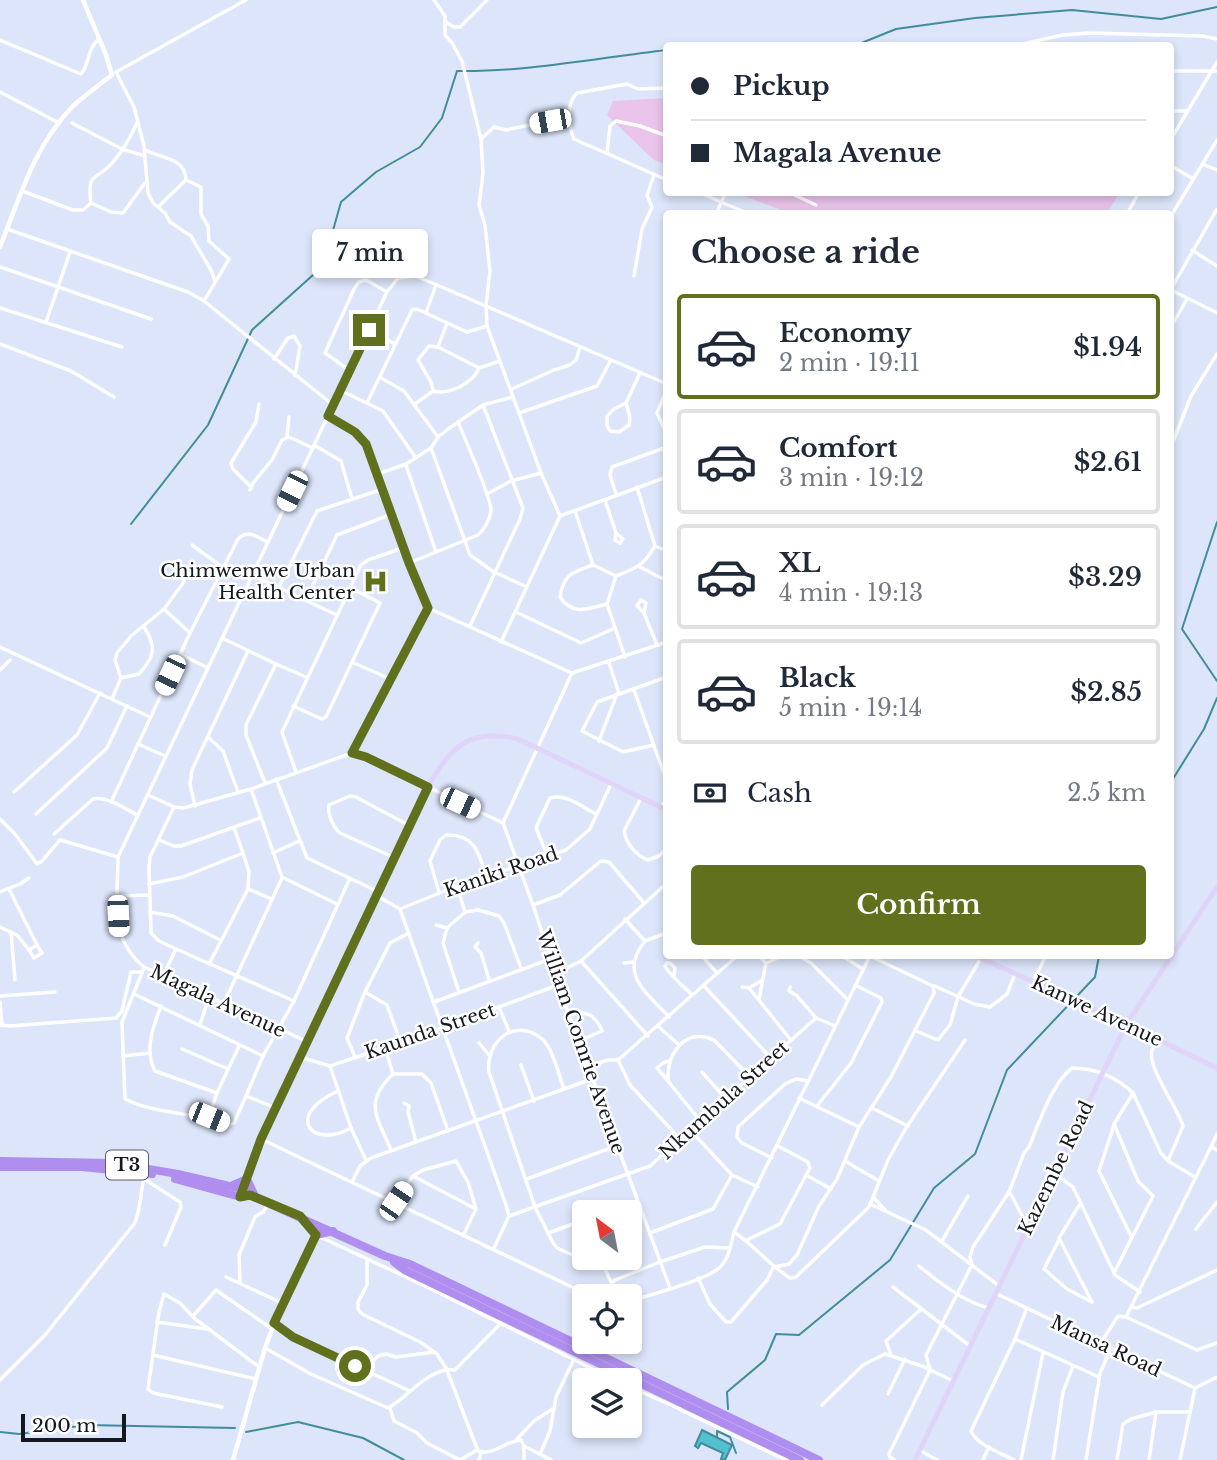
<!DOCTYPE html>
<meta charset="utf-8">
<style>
:root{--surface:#fff;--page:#f2f2f3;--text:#1f2937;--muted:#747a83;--line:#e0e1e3;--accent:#60701c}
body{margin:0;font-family:"Libre Baskerville",serif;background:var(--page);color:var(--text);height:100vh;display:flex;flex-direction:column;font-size:26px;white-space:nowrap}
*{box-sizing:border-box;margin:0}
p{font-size:23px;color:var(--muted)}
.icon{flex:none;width:38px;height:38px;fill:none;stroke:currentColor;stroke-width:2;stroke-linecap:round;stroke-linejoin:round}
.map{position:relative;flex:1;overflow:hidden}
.sheet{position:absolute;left:663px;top:210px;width:511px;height:749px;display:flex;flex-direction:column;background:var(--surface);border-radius:7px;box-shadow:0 4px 10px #0003}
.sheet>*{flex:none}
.hud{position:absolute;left:663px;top:42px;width:511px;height:154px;border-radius:7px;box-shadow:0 4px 10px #0003;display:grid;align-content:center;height:154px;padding:0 28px;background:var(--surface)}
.needle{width:46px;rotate:328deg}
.buttons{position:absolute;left:572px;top:1200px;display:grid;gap:14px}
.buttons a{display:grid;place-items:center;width:70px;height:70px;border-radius:7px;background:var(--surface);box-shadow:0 4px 10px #0003;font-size:35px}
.scale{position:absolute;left:21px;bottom:18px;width:105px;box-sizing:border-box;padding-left:7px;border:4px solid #15181f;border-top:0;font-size:19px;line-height:24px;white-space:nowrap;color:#15181f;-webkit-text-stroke:5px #fff;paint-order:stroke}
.end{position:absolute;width:32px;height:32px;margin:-16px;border:9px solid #60701c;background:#fff;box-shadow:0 0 0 4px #fff}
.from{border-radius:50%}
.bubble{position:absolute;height:49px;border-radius:7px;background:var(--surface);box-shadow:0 4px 10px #0003;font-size:23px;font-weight:600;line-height:49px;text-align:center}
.car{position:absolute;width:21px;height:42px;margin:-21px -10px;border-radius:9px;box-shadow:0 0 5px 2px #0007;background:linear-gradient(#fff 24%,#345 0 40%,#fff 0 76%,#345 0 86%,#fff 0)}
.hud b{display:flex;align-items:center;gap:24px;height:66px;font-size:26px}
.hud b+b{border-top:2px solid var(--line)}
.hud i{width:18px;height:18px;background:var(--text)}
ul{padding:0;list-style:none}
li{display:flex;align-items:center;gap:21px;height:105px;margin:0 14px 10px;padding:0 14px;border:4px solid var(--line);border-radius:7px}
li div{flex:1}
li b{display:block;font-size:26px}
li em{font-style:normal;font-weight:600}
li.selected{border-color:var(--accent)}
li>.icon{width:63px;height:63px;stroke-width:1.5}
h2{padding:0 28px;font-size:32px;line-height:84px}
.pay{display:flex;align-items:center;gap:18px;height:77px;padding:0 28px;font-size:26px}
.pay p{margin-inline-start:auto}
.primary-button{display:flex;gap:14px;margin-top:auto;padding:14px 28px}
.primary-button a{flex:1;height:80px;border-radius:7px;background:var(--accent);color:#fff;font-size:28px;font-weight:600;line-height:80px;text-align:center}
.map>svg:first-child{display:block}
</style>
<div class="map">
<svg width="1217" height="1460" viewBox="0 0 1217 1460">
<rect width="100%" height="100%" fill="#dce5fa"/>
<g fill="#eac4ea">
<polygon points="667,98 667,165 654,160 607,115 613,101"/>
<polygon points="736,193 1119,193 1107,214 789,213"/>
</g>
<polygon fill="#54bfcf" stroke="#418d9a" stroke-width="2" points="702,1430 732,1445 725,1460 721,1459 723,1453 701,1443 698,1448 695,1446"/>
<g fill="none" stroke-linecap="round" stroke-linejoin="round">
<g stroke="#418d9a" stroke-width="2">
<polyline points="854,46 896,29 975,18 1072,10 1161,19 1217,7"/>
<polyline points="1217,522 1182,629 1217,681"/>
<path d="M131,524L208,425L252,330L323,266L341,202L376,172L420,147L442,118L457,71C528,72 597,58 667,50"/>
<polyline points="1171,782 1204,729 1217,698"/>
<polyline points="728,1409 727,1392 765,1360 776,1334 799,1335 890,1260 934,1188 975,1154 1007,1070 1095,977 1099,956"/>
<polyline points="0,1432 19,1434 86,1425 235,1428"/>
<polyline points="246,1432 298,1422 363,1438 404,1460"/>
<polyline points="717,1437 717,1431 730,1437 736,1453"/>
</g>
<g stroke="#fff" stroke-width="3.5">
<polyline points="434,0 445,16 445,35 452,43 462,61 481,139 483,173 479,205 485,225 490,271 486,305 487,326 541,473 560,516"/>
<polyline points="446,22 454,27 460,27 487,0"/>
<path d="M0,40L81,74C90,63 87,49 99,39"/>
<polyline points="1013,46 1063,35 1088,33 1203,36 1217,39"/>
<polyline points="1171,71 1217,71"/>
<polyline points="116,72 134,107 144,146 148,193 153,203 165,213 170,222 191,236 212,272 215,282"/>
<polyline points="116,72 246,0"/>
<path d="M667,88L638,89L627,84L577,93C566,103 568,126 574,139L667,180"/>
<polyline points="0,92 59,123"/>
<polyline points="1171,111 1187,111"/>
<polyline points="72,123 122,149 145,156"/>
<polyline points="481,139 494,127 506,130 569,117"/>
<polyline points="1171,139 1217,62"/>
<path d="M145,150C162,159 185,157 186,180L158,207"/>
<polyline points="607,153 610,126 616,121 640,126 667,136"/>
<polyline points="1202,164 1217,170"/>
<polyline points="1171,166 1192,178"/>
<polyline points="186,180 201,187 201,214 208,226 209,241 229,259 204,301"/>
<polyline points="22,191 73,210 83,210 91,203"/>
<polyline points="698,192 749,214"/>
<polyline points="788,192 816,205"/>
<path d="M91,203C86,170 98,181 113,162C123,151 131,136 137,123"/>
<polyline points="91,203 111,212 123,213 145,183"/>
<polyline points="716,214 726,192"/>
<polyline points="1127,214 1139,192"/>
<polyline points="1171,216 1217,140"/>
<polyline points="7,229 188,292 204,301 333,405"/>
<polyline points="1192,250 1217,266"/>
<polyline points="0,267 151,319"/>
<polyline points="634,276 642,229 652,207 647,195 654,175"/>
<polyline points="1171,289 1217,209"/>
<polyline points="1171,290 1217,313"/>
<polyline points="0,308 122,347"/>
<polyline points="426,313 436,285"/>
<polyline points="46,322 70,252"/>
<polyline points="1171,327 1187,299"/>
<polyline points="369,330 395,344"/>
<polyline points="0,344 71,371 114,397"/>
<polyline points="438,347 447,323"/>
<polyline points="274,359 288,338 294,336 300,346 295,376"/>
<polyline points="349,370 325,353 354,289 359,282 366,280 387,292"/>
<polyline points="381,378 404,391 438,437"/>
<polyline points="512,389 554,370 570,365 576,360 580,347"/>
<polyline points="667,389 657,413 667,435"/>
<polyline points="340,390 383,411 416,458"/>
<polyline points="433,391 431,382 418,360 429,346 438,347 479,368 500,361"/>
<polyline points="367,403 412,310 417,309 467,332 487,326"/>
<polyline points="626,403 614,409 607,416 607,425 610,431 619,432 629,425 630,418 626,403 640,373"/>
<path d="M415,404L433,391C449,395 472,384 479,368"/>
<polyline points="519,413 597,386 611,360"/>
<polyline points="329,416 355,432 366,444 409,563 428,608 572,673 667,642"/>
<polyline points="287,437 289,417"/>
<polyline points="314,445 341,461 352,499"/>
<polyline points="1171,447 1191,396 1217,354"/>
<polyline points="431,448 470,555 494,572 527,587"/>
<polyline points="406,465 436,552"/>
<polyline points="378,474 406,464 431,448 438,437 448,429 483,405 513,397"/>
<polyline points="251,487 233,469 231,463 256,422 259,404"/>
<polyline points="250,490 253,483 272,460 282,440 289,437 313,448"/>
<polyline points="487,494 511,481 541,473"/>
<polyline points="616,494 610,475 612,467 667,447"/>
<polyline points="605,500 616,533 615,540 620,543"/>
<polyline points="575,511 593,565"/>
<polyline points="616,533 623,539 620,543"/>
<polyline points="192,545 222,567"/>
<polyline points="655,546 667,551"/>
<path d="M409,563L478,535C484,530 490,520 491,511C492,499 464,437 458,422"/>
<polyline points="640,567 667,581"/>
<polyline points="252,575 337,615"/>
<polyline points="616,576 607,604 625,657"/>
<polyline points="279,587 317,511 383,489"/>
<polyline points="306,600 337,535 392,514"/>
<polyline points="641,600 637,606 644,613 657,645"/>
<polyline points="641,600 646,603 644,613"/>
<path d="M607,604C589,609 572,616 560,597C564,573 572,573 593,565L616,576C637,568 644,565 655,546L637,487"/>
<polyline points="164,609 190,633"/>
<polyline points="516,612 581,643 615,628"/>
<polyline points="470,626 520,519 523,508 483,405"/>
<polyline points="222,638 276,664"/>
<polyline points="501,642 560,516 667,477"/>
<polyline points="0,647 150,717"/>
<polyline points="180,654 208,668"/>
<polyline points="354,663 390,679"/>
<polyline points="609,663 619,693"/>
<polyline points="0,670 10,660"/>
<path d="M121,678L139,674C155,656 157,647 144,627"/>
<polyline points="634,690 667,782"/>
<polyline points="112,699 121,678 115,660 117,653 131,636 164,609 184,582 182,574 173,563"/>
<polyline points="293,706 322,719 326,717 380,603 351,588"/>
<polyline points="208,737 223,751 238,792"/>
<polyline points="599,741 617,694"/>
<polyline points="138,744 165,756"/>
<polyline points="654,745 623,752 582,731 597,702 667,677"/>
<polyline points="352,753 428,608"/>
<polyline points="296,772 282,732 361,565 368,560 403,548"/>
<polyline points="276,779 307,858 379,892"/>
<polyline points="265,783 246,735 246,725 276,664 306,677"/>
<polyline points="251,789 282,877 337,904"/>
<polyline points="14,792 77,735 100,693"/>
<polyline points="148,795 174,807 184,808 251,789 352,753 366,757 503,823"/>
<path d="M641,798L624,831C626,844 637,856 648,860L659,856L667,848"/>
<path d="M111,802L190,633L238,539C248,529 257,537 268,542"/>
<polyline points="195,806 190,784 192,770 248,651"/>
<polyline points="174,807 150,857 149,866 151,933 159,941 176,949 294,1001"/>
<polyline points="661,808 667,797"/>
<polyline points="36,814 107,748 127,706"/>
<polyline points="0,819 15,834 37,864 42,861 60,840 118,857"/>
<polyline points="503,823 533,905 569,1015 670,1288"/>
<polyline points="503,823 572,673"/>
<polyline points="234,828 243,853"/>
<path d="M54,834L93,799C107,796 124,808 137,815"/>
<polyline points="159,840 174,846 181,846 260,818"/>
<polyline points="273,853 299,841"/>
<path d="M548,857L536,828L550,798C566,793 582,807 596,814"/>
<path d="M395,858L340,833C333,827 327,813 329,805L350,796L356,797L410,826"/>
<polyline points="149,884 183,877 243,853 249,872 248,889 209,964"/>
<polyline points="457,886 465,912"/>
<polyline points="9,889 37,945"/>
<polyline points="248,889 272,899"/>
<polyline points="0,892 20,884 29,878"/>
<path d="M439,892L430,861L440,840L446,835C475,834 479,853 486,876"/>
<polyline points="118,896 149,895"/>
<polyline points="377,896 400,909 506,1205 509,1216 494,1248"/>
<polyline points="533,905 560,895 601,861 609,862 644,903"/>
<polyline points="400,909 457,886 566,850 590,829 611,784"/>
<polyline points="150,912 173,916 220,940"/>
<polyline points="625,919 645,941"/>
<polyline points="436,925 447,928"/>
<polyline points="0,927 17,935 29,950 37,945 42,953 34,958 29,950"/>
<polyline points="11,932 15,980"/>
<path d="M667,933L645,941C618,974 647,993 669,1017"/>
<polyline points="478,943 475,947 481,953 489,979"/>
<polyline points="702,956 717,973"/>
<polyline points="759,956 766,963"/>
<polyline points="799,956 811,963 848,1000"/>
<polyline points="842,956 863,969"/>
<polyline points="581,961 648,1036"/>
<polyline points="624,963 634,962"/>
<path d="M667,963L665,966C670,976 684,986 692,995"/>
<polyline points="667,963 670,963 675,968 674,976"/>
<path d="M144,968L122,1022L125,1099C157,1115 196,1112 229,1125L234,1123L246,1096"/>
<polyline points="554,974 581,961 667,883"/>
<polyline points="163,976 176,949"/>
<polyline points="1033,981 1046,956"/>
<polyline points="704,986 771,1058"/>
<polyline points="935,986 974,1004 990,1007 1007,994 1015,974"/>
<polyline points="742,987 749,988 761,981"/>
<polyline points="790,987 789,991 797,996 816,1018 835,1026"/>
<polyline points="749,988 791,1040"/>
<polyline points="365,992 387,1005 400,1041"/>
<polyline points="459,992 443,943 447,928 465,912 478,910 499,916 504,923 521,968"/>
<polyline points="134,994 263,1056"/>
<polyline points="0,996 55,992"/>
<polyline points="759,999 766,963 783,956"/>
<polyline points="0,1002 2,1025"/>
<polyline points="434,1002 550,959"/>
<polyline points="224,1003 282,878"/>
<path d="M161,1006C153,1027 144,1050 155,1071L217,1093"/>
<polyline points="499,1007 509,1031"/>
<path d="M569,1015C586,1010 595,1014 602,1031L579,1041"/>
<polyline points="200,1024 209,998"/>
<polyline points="0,1025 10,1026 116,1018 122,1011 131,972 142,972"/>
<polyline points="659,1027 678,1044"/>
<polyline points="916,1031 938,1040 950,1025 958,997 981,958"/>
<path d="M308,1042L144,967C108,937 118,900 118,857L387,292L398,278L416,276L667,384"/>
<polyline points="479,1043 489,1055"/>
<polyline points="385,1047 393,1074"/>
<path d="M1153,1047C1144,1065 1177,1105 1183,1126L1168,1161"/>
<polyline points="182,1049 228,1069"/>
<polyline points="123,1056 150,1053"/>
<polyline points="300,1057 330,1066 443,1028 558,985"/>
<polyline points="355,1057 347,1038 365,992 390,943 409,933"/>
<polyline points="618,1060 630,1085 680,1139"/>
<polyline points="521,1065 534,1101"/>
<polyline points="330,1066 351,1128 366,1160"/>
<polyline points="588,1066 608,1060 618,1060 737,956"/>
<polyline points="702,1072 725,1098"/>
<polyline points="668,1081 657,1068 663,1063 669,1061"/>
<path d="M564,1089C558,1074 554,1050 542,1039C515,1016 485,1042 489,1072L535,1207L553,1243L557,1248L581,1259L590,1258"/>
<path d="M338,1091C283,1116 312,1150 351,1128"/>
<polyline points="1133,1093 1161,1153 1168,1161 1195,1177"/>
<polyline points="799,1098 859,1127"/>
<polyline points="404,1103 409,1106 408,1112 416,1142"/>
<polyline points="817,1106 851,1063 882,1002 881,998 855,985"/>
<polyline points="276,1108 246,1096 263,1056 294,1001 350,878"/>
<polyline points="872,1108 908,1126"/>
<polyline points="209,1117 217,1093 239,1046"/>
<path d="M700,1121L668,1081C667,1054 684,1027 714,1040L750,1077"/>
<polyline points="1114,1125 1099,1171 1132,1238"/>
<polyline points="691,1131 732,1175 758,1187"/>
<polyline points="1217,1134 1211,1147 1217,1150"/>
<polyline points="261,1139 593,1297"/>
<path d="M391,1150C377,1116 363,1103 393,1074H422L431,1083L448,1131"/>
<polyline points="772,1158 742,1143 737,1137 738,1127 785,1084 796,1079 808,1081"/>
<polyline points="845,1161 879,1181"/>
<polyline points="1054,1173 1073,1187 1115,1275 1140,1292"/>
<polyline points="806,1175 831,1189"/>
<polyline points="413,1176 474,1208"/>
<polyline points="144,1179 180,1202 181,1207 165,1245"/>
<polyline points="527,1179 616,1146"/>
<polyline points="352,1182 360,1166 371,1158 592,1079"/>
<path d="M1009,1192C1017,1202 1019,1215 1029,1225"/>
<polyline points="873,1197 886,1211"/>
<polyline points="396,1201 413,1176 423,1170 456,1161 468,1182 476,1209 464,1234"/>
<polyline points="870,1204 926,1230 999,1286"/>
<polyline points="1080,1204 1059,1238 1092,1302"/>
<polyline points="509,1216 650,1166 816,1018"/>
<polyline points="1196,1229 1217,1202"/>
<path d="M734,1232C754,1245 769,1265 790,1278L796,1277L869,1207L888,1160L906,1128L965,1040"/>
<polyline points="548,1233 584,1220"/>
<polyline points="650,1233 713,1209 732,1175"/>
<polyline points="318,1236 423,1285 617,1381"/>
<polyline points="747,1240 780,1224 810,1168 808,1162 778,1146"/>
<polyline points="1059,1240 1044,1269 1067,1289 1092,1302"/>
<polyline points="942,1241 968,1196"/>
<polyline points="600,1258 611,1282"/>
<path d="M367,1259V1285L358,1302V1309L362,1314L420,1342L437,1354L446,1368L478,1451C493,1456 506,1441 521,1440L524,1446L551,1460"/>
<path d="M919,1266C940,1283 961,1300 988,1308"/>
<polyline points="775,1267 789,1264 797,1255 819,1206 837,1179 859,1127 891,1077 934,993 933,986 870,956"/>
<polyline points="226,1277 282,1303"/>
<polyline points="698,1278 710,1304 726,1322 731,1322 767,1280 774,1266"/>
<polyline points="240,1282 239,1255 255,1217 264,1211 268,1203"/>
<polyline points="893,1287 970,1346"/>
<polyline points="995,1293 1195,1388 1217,1377"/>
<polyline points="599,1297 615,1280 660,1262 705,1247 730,1248"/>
<path d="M630,1301C649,1295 707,1280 719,1268C729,1259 731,1244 734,1232L870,956"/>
<polyline points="1132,1307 1137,1308 1217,1270"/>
<polyline points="193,1316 216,1290 272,1329"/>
<polyline points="1126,1317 1211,1147"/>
<polyline points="157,1322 207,1329"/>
<polyline points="274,1323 293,1337 410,1391"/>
<polyline points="1015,1339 1099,1377"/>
<polyline points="1100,1344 1118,1316 1126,1317 1197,1350 1217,1343"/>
<path d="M265,1348L311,1374L388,1408C409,1397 429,1366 455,1370L500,1324"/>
<polyline points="153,1355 256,1379"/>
<polyline points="891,1355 886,1341 920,1310"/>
<polyline points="373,1361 378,1356 386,1354 396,1357 435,1352"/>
<path d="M0,1380L45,1335L134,1224C141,1211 140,1193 144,1179L141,1174"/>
<polyline points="630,1387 680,1409"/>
<polyline points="888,1394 905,1359"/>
<polyline points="822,1405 863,1365 885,1354 922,1366 953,1381"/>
<polyline points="222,1407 153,1393 148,1389 159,1312 164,1294 180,1303 194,1318 259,1367"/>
<polyline points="390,1408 394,1421 417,1433 427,1443 460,1460 477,1450"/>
<polyline points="679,1409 786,1460"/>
<polyline points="517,1439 534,1421 554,1408"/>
<polyline points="921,1451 937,1460"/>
<polyline points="540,1454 550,1431 556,1397 574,1359"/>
<polyline points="479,1460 481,1453"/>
<polyline points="524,1460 524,1446"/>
<path d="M894,1460L890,1457L889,1454L930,1370L926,1355L972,1265L970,1257L973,1247L1009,1192L1024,1153L1029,1147C1039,1123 1052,1083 1072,1068C1096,1068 1116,1077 1133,1093L1114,1124L1138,1181L1153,1196L1114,1273"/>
<polyline points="983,1460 989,1447"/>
<path d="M1014,1460C1001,1453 977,1445 971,1431L1015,1339L1026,1310"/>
<polyline points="1021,1460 1043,1353"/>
<polyline points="1053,1460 1063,1392 1073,1366"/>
<polyline points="1086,1460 1100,1373 1110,1350"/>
<polyline points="1117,1460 1123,1424 1131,1419 1156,1412"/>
<polyline points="1149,1460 1156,1412 1190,1412"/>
<polyline points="1180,1460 1195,1388"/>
</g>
<g stroke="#fff" stroke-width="4.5">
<path d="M0,247C20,197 34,146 73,106C85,95 99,85 112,75L106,55L83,0"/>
<polyline points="233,1460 265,1348 282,1303 315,1236"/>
</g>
<g stroke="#e1d4f9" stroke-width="5">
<polyline points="976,956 1100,1012 1217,1068"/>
<path d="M246,1181L261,1139L428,787C449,748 470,727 518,739L667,810"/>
<polyline points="915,1460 1126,1025 1217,887"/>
</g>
<g stroke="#af8eef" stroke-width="8">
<polyline points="0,1161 113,1163 178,1174 242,1189 250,1195 385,1256 410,1264 819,1460"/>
<polyline points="0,1167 82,1167 152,1174"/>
<polyline points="175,1179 240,1197 250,1195"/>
<polyline points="233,1185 247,1179 254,1194"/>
<polyline points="302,1219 316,1235 333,1231"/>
<polyline points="394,1262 406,1271 800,1460"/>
</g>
</g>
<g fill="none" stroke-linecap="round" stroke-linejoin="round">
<polyline stroke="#60701c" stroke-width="9" points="355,1366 293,1337 274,1323 316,1235 300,1216 250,1195 240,1197 261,1139 428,787 366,757 352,753 428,608 409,563 366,444 355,432 328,416 369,330"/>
</g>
<defs>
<symbol id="hospital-bare" viewBox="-9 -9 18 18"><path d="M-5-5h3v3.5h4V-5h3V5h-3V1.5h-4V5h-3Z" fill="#60701c" stroke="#fff" stroke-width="2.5" paint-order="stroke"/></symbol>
</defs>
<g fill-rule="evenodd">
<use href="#hospital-bare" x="358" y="564" width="35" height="35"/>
</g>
<g text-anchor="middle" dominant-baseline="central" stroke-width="5" stroke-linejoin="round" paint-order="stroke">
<rect fill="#fff" stroke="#5b5d62" stroke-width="2" x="106" y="1150.5" width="42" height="29" rx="5"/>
<g font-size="18" font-weight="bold" fill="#15181f">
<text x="127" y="1165">T3</text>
</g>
<g font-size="19" fill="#15181f" stroke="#fff" text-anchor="end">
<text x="355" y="570">Chimwemwe Urban<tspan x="355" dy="22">Health Center</tspan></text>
</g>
<g font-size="19" fill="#15181f" stroke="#fff">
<text transform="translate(501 872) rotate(-19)">Kaniki Road</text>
<text transform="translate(218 1001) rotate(25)">Magala Avenue</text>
<text transform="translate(1097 1011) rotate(25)">Kanwe Avenue</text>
<text transform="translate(430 1031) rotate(-19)">Kaunda Street</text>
<text transform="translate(581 1042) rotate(71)">William Comrie Avenue</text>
<text transform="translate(724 1100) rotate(-42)">Nkumbula Street</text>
<text transform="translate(1056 1168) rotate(-64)">Kazembe Road</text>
<text transform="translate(1106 1346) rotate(25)">Mansa Road</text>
</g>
</g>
</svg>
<div class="buttons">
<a><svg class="needle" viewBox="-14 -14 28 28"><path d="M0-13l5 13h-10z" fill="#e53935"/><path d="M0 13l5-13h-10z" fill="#747a83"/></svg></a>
<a><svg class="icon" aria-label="locate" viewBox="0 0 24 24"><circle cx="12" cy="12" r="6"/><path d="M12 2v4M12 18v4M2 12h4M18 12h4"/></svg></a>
<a><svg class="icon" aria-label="layers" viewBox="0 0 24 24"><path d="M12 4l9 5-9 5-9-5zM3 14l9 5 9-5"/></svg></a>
</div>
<div class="scale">200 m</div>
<i class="end from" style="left:355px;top:1366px"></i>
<i class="end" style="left:369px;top:330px"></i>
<div class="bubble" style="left:312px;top:229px;width:116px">7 min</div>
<i class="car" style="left:550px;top:121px;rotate:260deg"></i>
<i class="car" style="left:292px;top:491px;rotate:206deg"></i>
<i class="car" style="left:170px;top:675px;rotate:205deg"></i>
<i class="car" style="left:460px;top:803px;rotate:115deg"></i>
<i class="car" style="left:118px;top:916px;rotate:177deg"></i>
<i class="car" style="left:209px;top:1117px;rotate:112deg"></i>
<i class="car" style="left:396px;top:1201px;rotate:34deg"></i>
<div class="hud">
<b><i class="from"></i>Pickup</b>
<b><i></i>Magala Avenue</b>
</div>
<section class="sheet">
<h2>Choose a ride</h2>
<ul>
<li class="selected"><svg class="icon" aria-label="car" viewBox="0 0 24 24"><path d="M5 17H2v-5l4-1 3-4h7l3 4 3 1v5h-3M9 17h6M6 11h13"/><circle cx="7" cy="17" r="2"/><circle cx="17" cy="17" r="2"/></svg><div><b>Economy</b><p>2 min · 19:11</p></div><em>$1.94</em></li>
<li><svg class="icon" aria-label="car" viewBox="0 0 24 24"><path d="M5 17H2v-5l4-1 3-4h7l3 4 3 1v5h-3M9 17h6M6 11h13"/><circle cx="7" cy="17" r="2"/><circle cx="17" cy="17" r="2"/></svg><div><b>Comfort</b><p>3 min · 19:12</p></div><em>$2.61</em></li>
<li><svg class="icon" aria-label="car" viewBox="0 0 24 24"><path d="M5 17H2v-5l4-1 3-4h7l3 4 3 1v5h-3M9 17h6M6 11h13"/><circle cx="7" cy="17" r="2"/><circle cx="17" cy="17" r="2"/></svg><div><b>XL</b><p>4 min · 19:13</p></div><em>$3.29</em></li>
<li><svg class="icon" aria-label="car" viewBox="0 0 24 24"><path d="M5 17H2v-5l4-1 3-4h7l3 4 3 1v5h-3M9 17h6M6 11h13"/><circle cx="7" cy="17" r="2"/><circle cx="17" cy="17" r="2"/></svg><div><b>Black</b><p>5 min · 19:14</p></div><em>$2.85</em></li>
</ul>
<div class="pay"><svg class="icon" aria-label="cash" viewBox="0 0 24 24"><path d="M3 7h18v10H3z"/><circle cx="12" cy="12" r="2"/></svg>Cash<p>2.5 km</p></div>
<div class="primary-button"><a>Confirm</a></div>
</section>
</div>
